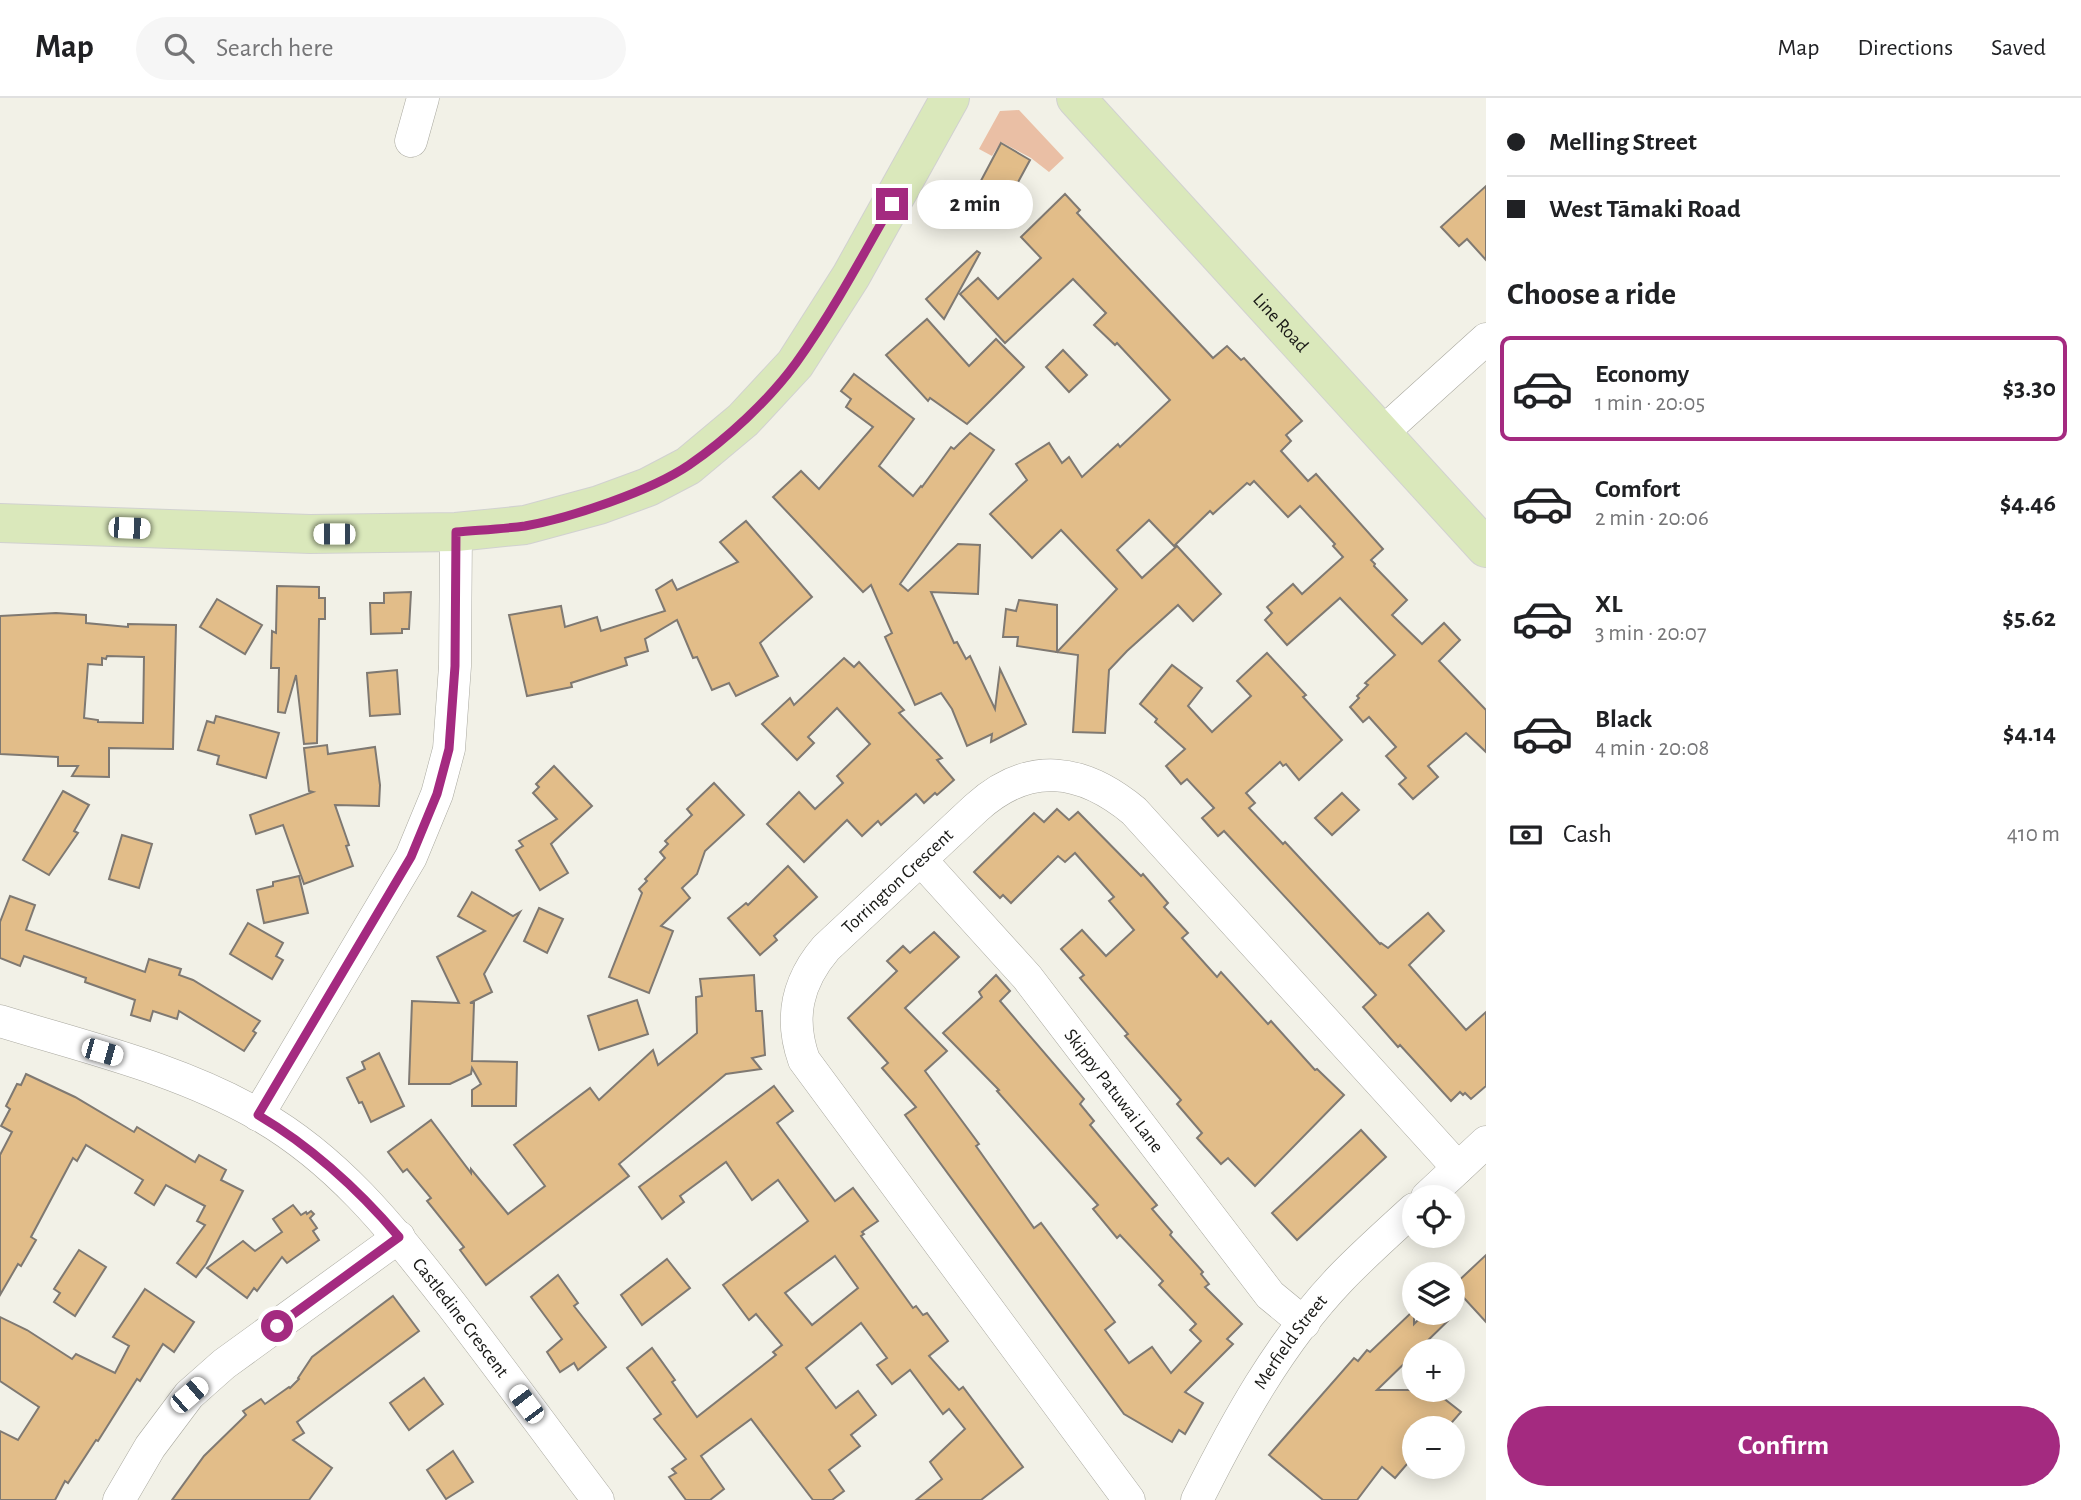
<!DOCTYPE html>
<meta charset="utf-8">
<style>
:root{--surface:#fff;--page:#f6f6f6;--text:#202124;--muted:#757577;--line:#e0e0e0;--accent:#a42a80}
body{margin:0;font-family:"Alegreya Sans",sans-serif;background:var(--page);color:var(--text);height:100vh;display:flex;flex-direction:column;font-size:26px;white-space:nowrap}
*{box-sizing:border-box;margin:0}
p{font-size:23px;color:var(--muted)}
.icon{flex:none;width:38px;height:38px;fill:none;stroke:currentColor;stroke-width:2;stroke-linecap:round;stroke-linejoin:round}
.map{position:relative;flex:1;overflow:hidden}
.drawer{display:flex;flex-direction:column;background:var(--surface);width:595px}
.drawer>*{flex:none}
.hud{display:grid;align-content:center;height:154px;padding:0 21px;background:var(--surface)}
.buttons{position:absolute;left:1402px;top:1087px;display:grid;gap:14px}
.buttons a{display:grid;place-items:center;width:63px;height:63px;border-radius:50%;background:var(--surface);box-shadow:0 4px 18px #0003;font-size:35px}
.end{position:absolute;width:32px;height:32px;margin:-16px;border:9px solid #a42a80;background:#fff;box-shadow:0 0 0 4px #fff}
.from{border-radius:50%}
.bubble{position:absolute;height:49px;border-radius:24px;background:var(--surface);box-shadow:0 4px 18px #0003;font-size:23px;font-weight:700;line-height:49px;text-align:center}
.car{position:absolute;width:21px;height:42px;margin:-21px -10px;border-radius:9px;box-shadow:0 0 5px 2px #0007;background:linear-gradient(#fff 24%,#345 0 40%,#fff 0 76%,#345 0 86%,#fff 0)}
.hud b{display:flex;align-items:center;gap:24px;height:66px;font-size:26px}
.hud b+b{border-top:2px solid var(--line)}
.hud i{width:18px;height:18px;background:var(--text)}
ul{padding:0;list-style:none}
li{display:flex;align-items:center;gap:21px;height:105px;margin:0 14px 10px;padding:0 7px;border:4px solid transparent;border-radius:10px}
li div{flex:1}
li b{display:block;font-size:26px}
li em{font-style:normal;font-weight:700}
li.on{border-color:var(--accent)}
li>.icon{width:63px;height:63px;stroke-width:1.5}
h2{padding:0 21px;font-size:32px;line-height:84px}
.pay{display:flex;align-items:center;gap:18px;height:77px;padding:0 21px;font-size:26px}
.pay p{margin-inline-start:auto}
.primary-button{display:flex;gap:14px;margin-top:auto;padding:14px 21px}
.primary-button a{flex:1;height:80px;border-radius:42px;background:var(--accent);color:#fff;font-size:28px;font-weight:700;line-height:80px;text-align:center}
header{display:flex;align-items:center;gap:42px;box-sizing:border-box;height:98px;padding:0 35px;background:var(--surface);border-bottom:2px solid var(--line)}
header strong{font-size:33px}
nav{display:flex;gap:38px;margin-inline-start:auto;font-size:24px}
.search{width:490px;height:63px;background:var(--page);display:flex;align-items:center;gap:18px;box-sizing:border-box;padding:0 24px;border-radius:38px;color:var(--muted);font-size:26px}
main{display:flex;flex:1;min-height:0}
.map>svg:first-child{display:block}
</style>
<header>
<strong>Map</strong>
<div class="search"><svg class="icon" aria-label="search" viewBox="0 0 24 24"><circle cx="10" cy="10" r="6"/><path d="M15 15l6 6"/></svg>Search here</div>
<nav><a>Map</a><a>Directions</a><a>Saved</a></nav>
</header>
<main>
<div class="map">
<svg width="1486" height="1402" viewBox="0 0 1486 1402">
<rect width="100%" height="100%" fill="#f2f1e7"/>
<polygon fill="#eabfa5" points="1019,12 1064,60 1049,74 1031,60 1001,44 992,58 979,51 1000,13"/>
<g fill="#e2bd89" stroke="#7f7972" stroke-width="2" fill-rule="evenodd">
<polygon points="1001,45 1030,62 996,125 967,109"/>
<polygon points="1486,88 1486,162 1467,141 1459,148 1441,129"/>
<polygon points="1065,96 1080,112 1077,115 1213,260 1227,248 1241,262 1244,260 1302,323 1286,337 1291,343 1281,353 1308,383 1316,376 1383,451 1371,462 1375,466 1374,468 1407,502 1392,517 1422,546 1444,525 1460,542 1439,563 1486,612 1486,654 1466,635 1428,668 1438,679 1413,701 1399,686 1406,680 1386,658 1396,649 1369,619 1363,624 1350,609 1359,600 1357,598 1368,587 1365,585 1395,557 1340,500 1287,547 1265,522 1272,515 1267,509 1293,486 1302,496 1343,459 1333,448 1335,446 1300,408 1288,419 1254,383 1250,387 1247,385 1213,416 1210,413 1174,448 1149,422 1117,452 1142,480 1177,448 1221,496 1193,523 1178,507 1127,553 1109,572 1105,635 1073,634 1078,557 1057,554 1117,491 1061,432 1032,460 990,416 1027,382 1016,366 1049,345 1062,365 1069,359 1082,379 1118,346 1120,349 1170,302 1117,245 1115,247 1094,227 1106,215 1073,181 1005,245 960,196 978,180 998,201 1041,160 1021,139"/>
<polygon points="977,153 980,155 944,221 926,201"/>
<polygon points="927,221 969,268 996,241 1024,269 967,326 930,300 928,303 886,257"/>
<polygon points="1063,252 1087,277 1069,294 1046,269"/>
<polygon points="854,276 914,321 879,368 913,398 921,388 922,389 951,349 954,351 970,335 994,352 900,486 908,493 958,446 980,447 978,496 931,494 954,545 957,544 966,561 970,558 995,611 1000,571 1026,626 991,644 992,636 967,648 952,611 941,595 915,607 885,539 892,535 871,487 863,494 773,399 801,373 819,391 873,329 846,309 851,301 841,293"/>
<polygon points="746,423 812,499 760,545 778,578 736,598 729,585 712,592 697,559 693,560 677,522 645,541 648,553 625,560 627,567 571,585 572,589 527,598 509,517 561,508 565,529 597,519 601,533 665,513 656,492 672,482 677,492 738,464 720,444"/>
<polygon points="277,488 319,489 319,500 325,500 325,521 319,521 317,645 304,646 296,577 285,615 278,614 279,570 271,570 272,533 276,535"/>
<polygon points="411,494 409,531 402,531 402,535 371,536 370,505 384,505 384,495"/>
<polygon points="217,501 262,527 245,556 200,529"/>
<polygon points="1019,502 1057,507 1057,554 1017,548 1018,539 1003,539 1006,511 1016,513"/>
<path d="M56,515L86,517V525L128,529V526L176,527L173,651L109,650V679L72,678L78,668H58V659L0,656V518ZM107,558L144,559L143,625L98,624V622L84,620L88,566L102,567V560L106,561Z"/>
<polygon points="1267,555 1306,597 1303,599 1342,642 1299,682 1286,666 1283,668 1280,664 1246,695 1255,705 1249,710 1283,746 1285,744 1380,846 1381,845 1388,850 1428,815 1444,833 1409,867 1466,932 1486,914 1486,988 1471,1001 1465,995 1463,997 1460,994 1451,1003 1400,947 1398,949 1363,909 1376,897 1224,733 1218,738 1202,720 1214,710 1187,681 1181,686 1166,668 1185,651 1155,624 1157,621 1140,606 1172,567 1202,590 1188,608 1212,634 1251,598 1237,583"/>
<polygon points="844,560 854,569 859,564 904,612 899,615 942,660 937,662 954,682 937,697 935,695 924,705 916,696 881,727 878,723 862,738 847,722 804,764 767,726 799,694 815,711 843,685 837,678 870,646 837,610 808,639 814,645 797,662 762,626 790,600 794,607"/>
<polygon points="397,572 400,616 370,618 367,575"/>
<polygon points="216,618 279,635 266,680 217,666 219,658 198,652 207,623 214,625"/>
<polygon points="327,647 328,656 375,649 380,687 379,708 335,707 349,747 346,748 353,768 304,786 283,727 256,736 250,717 313,694 309,693 304,650"/>
<polygon points="554,668 592,708 551,746 568,775 540,792 516,752 523,748 519,743 557,721 533,695 539,689 536,686"/>
<polygon points="714,685 744,717 705,753 697,776 682,790 690,800 661,828 673,833 649,895 609,879 642,795 639,791 647,783 645,781 665,760 660,754 668,746 665,743 692,717 687,711"/>
<polygon points="63,693 89,707 74,733 78,735 49,777 23,762"/>
<polygon points="1342,695 1359,712 1332,737 1315,720"/>
<polygon points="1057,711 1069,722 1078,714 1141,778 1143,776 1168,805 1164,809 1188,835 1182,840 1217,879 1221,874 1268,926 1271,923 1315,972 1317,971 1344,997 1255,1088 1228,1060 1221,1066 1197,1040 1202,1035 1177,1006 1181,1002 1125,938 1128,936 1080,880 1084,877 1061,851 1082,832 1106,858 1134,832 1109,803 1114,799 1075,755 1065,764 1058,758 1011,805 1003,797 1000,800 974,774 1034,715 1044,724"/>
<polygon points="122,737 152,746 139,790 109,781"/>
<polygon points="788,768 817,799 774,838 777,842 760,857 728,820 746,805 748,807"/>
<polygon points="299,778 308,815 264,825 257,792 273,788 273,784"/>
<polygon points="472,794 513,818 520,814 484,876 492,894 470,905 474,905 472,963 517,964 516,1008 472,1008 472,992 481,986 472,970 471,976 450,986 409,986 412,903 459,905 437,859 485,833 458,818"/>
<polygon points="10,798 35,807 26,832 145,874 149,861 181,871 179,877 193,882 260,923 253,933 256,935 244,953 179,913 177,921 153,913 150,923 131,917 135,902 85,884 86,880 24,858 20,868 0,860 0,824"/>
<polygon points="539,810 563,821 547,855 524,843"/>
<polygon points="248,825 283,845 276,858 283,862 272,881 230,856"/>
<polygon points="934,834 959,859 905,910 947,953 925,973 979,1046 976,1048 1034,1130 1041,1125 1115,1224 1105,1232 1129,1265 1152,1249 1171,1275 1201,1243 1190,1232 1196,1226 1159,1187 1163,1183 1120,1137 1117,1140 1093,1111 1098,1107 997,993 999,992 943,935 982,899 979,894 996,877 1010,893 1000,903 1084,1001 1080,1006 1094,1023 1090,1027 1157,1107 1152,1111 1172,1134 1170,1137 1203,1174 1201,1176 1209,1186 1205,1189 1242,1226 1227,1241 1233,1246 1185,1294 1203,1305 1185,1336 1179,1332 1172,1344 1124,1316 905,1017 916,1009 882,970 888,965 848,920 897,873 887,863 903,848 910,855"/>
<polygon points="754,877 756,913 762,913 765,957 752,960 761,971 726,976 619,1066 629,1078 486,1187 460,1152 464,1149 427,1103 431,1100 407,1071 403,1074 388,1054 431,1022 471,1075 471,1071 508,1116 545,1088 514,1047 590,990 599,1002 653,952 658,967 697,935 696,899 702,898 700,881"/>
<polygon points="637,902 648,936 599,952 588,918"/>
<polygon points="379,955 404,1008 371,1024 362,1004 359,1005 347,980 365,971 362,964"/>
<polygon points="26,976 75,999 134,1034 137,1029 195,1064 199,1057 226,1072 221,1082 243,1093 206,1166 196,1179 177,1165 205,1127 197,1123 205,1108 166,1087 154,1107 135,1095 143,1082 86,1047 77,1063 73,1060 31,1139 36,1142 21,1168 18,1166 0,1197 0,1057 12,1034 1,1028 10,1011 6,1008 17,986 21,987"/>
<path d="M774,988L793,1013L777,1025L835,1103L853,1090L878,1123L862,1134L864,1136L861,1138L913,1210L916,1208L923,1217L927,1215L948,1243L929,1258L959,1292L963,1289L1023,1369L981,1402H916L942,1381L930,1364L965,1331L949,1311L943,1316L910,1272L892,1286L877,1267L887,1260L861,1225L806,1270L836,1310L858,1293L876,1317L851,1337L860,1348L829,1372L844,1393L832,1402H813L751,1321L701,1358L724,1391L710,1402H686L669,1379L676,1375L672,1371L686,1361L654,1321L661,1316L627,1270L652,1250L675,1282L672,1284L697,1319L776,1257L773,1254L782,1247L756,1216L749,1222L723,1187L808,1123L778,1082L752,1102L726,1064L680,1098L684,1104L662,1121L639,1089ZM835,1158L858,1190L812,1227L785,1195Z"/>
<polygon points="1361,1032 1386,1059 1297,1142 1272,1115"/>
<polygon points="293,1107 301,1117 306,1114 307,1116 311,1113 314,1116 310,1120 317,1130 313,1133 319,1142 287,1165 282,1159 257,1193 254,1190 247,1200 207,1170 243,1143 255,1153 282,1134 273,1121"/>
<polygon points="79,1152 106,1169 75,1218 54,1204 60,1195 54,1191"/>
<polygon points="1486,1157 1486,1224 1453,1188"/>
<polygon points="667,1161 690,1190 642,1227 621,1197"/>
<polygon points="558,1177 578,1205 574,1208 606,1249 578,1272 574,1265 560,1274 547,1254 562,1241 531,1199"/>
<polygon points="145,1191 194,1224 174,1254 163,1246 140,1283 137,1281 98,1343 96,1342 68,1385 65,1383 55,1402 0,1402 0,1333 18,1342 39,1309 0,1283 0,1219 27,1232 72,1261 76,1256 115,1275 129,1248 113,1239"/>
<polygon points="393,1198 419,1233 297,1324 304,1335 293,1342 332,1370 309,1402 172,1402 204,1358 246,1317 243,1313 261,1301 265,1306 289,1289 290,1290 299,1281 298,1280 312,1259"/>
<polygon points="1414,1212 1414,1226 1426,1214 1457,1214 1417,1253 1414,1253 1414,1256 1377,1292 1433,1292 1461,1314 1447,1330 1414,1330 1414,1358 1395,1380 1382,1369 1357,1402 1323,1402 1269,1357 1354,1260 1358,1263 1367,1252 1370,1254"/>
<polygon points="424,1280 443,1306 409,1332 390,1305"/>
<polygon points="453,1353 473,1384 446,1401 427,1372"/>
</g>
<g fill="none" stroke-linecap="round" stroke-linejoin="round">
<defs>
<g id="minor">
<polyline points="411,43 423,0"/>
<polyline points="1381,336 1486,241"/>
<path id="s1" d="M921,762L1027,879L1270,1197L1304,1225"/>
<path id="s2" d="M0,923C88,950 179,971 259,1017C341,1064 394,1134 451,1206C501,1271 549,1337 598,1402"/>
<polyline points="258,1017 411,759 437,696 449,651 455,568 456,434"/>
<polyline points="1427,1099 1486,1044"/>
<polyline points="119,1402 150,1349 189,1297 224,1266 399,1139"/>
<path id="s3" d="M1129,1402L804,962C789,920 797,884 826,850L976,710C1029,662 1082,670 1134,713L1458,1070"/>
<path id="s4" d="M1197,1402C1236,1324 1279,1245 1340,1181C1363,1157 1389,1134 1414,1111"/>
</g>
<g id="major">
<path id="s5" d="M1076,0L1486,450"/>
<polyline points="0,425 310,436 456,434 525,427 599,407 648,389 688,368 743,322 795,266 851,178 950,0"/>
</g>
</defs>
<use href="#minor" stroke="#a9a89f" stroke-width="33"/>
<use href="#major" stroke="#d1d1d0" stroke-width="40"/>
<use href="#minor" stroke="#fff" stroke-width="32"/>
<use href="#major" stroke="#dae8bb" stroke-width="38"/>
</g>
<g fill="none" stroke-linecap="round" stroke-linejoin="round">
<path stroke="#a42a80" stroke-width="9" d="M277,1228L399,1139C358,1091 312,1049 258,1017L411,759L437,696L449,651L455,568L456,434C479,432 502,431 525,428C570,420 651,393 689,367C727,341 769,302 796,265C832,215 862,159 892,106"/>
</g>
<g text-anchor="middle" dominant-baseline="central" stroke-width="6" stroke-linejoin="round" paint-order="stroke">
<g font-size="19" fill="#181815" stroke="#f2f1e7">
<text stroke="none"><textPath href="#s5" startOffset="304">Line Road</textPath></text>
<text stroke="none"><textPath href="#s3" startOffset="765">Torrington Crescent</textPath></text>
<text stroke="none"><textPath href="#s1" startOffset="301">Skippy Patuwai Lane</textPath></text>
<text stroke="none"><textPath href="#s2" startOffset="564">Castledine Crescent</textPath></text>
<text stroke="none"><textPath href="#s4" startOffset="184">Merfield Street</textPath></text>
</g>
</g>
</svg>
<div class="buttons">
<a><svg class="icon" aria-label="locate" viewBox="0 0 24 24"><circle cx="12" cy="12" r="6"/><path d="M12 2v4M12 18v4M2 12h4M18 12h4"/></svg></a>
<a><svg class="icon" aria-label="layers" viewBox="0 0 24 24"><path d="M12 4l9 5-9 5-9-5zM3 14l9 5 9-5"/></svg></a>
<a>+</a>
<a>−</a>
</div>
<i class="end from" style="left:277px;top:1228px"></i>
<i class="end" style="left:892px;top:106px"></i>
<div class="bubble" style="left:917px;top:82px;width:116px">2 min</div>
<i class="car" style="left:129px;top:430px;rotate:92deg"></i>
<i class="car" style="left:334px;top:436px;rotate:270deg"></i>
<i class="car" style="left:102px;top:954px;rotate:106deg"></i>
<i class="car" style="left:189px;top:1297px;rotate:49deg"></i>
<i class="car" style="left:526px;top:1306px;rotate:323deg"></i>
</div>
<section class="drawer">
<div class="hud">
<b><i class="from"></i>Melling Street</b>
<b><i></i>West Tāmaki Road</b>
</div>
<h2>Choose a ride</h2>
<ul>
<li class="on"><svg class="icon" aria-label="car" viewBox="0 0 24 24"><path d="M5 17H2v-5l4-1 3-4h7l3 4 3 1v5h-3M9 17h6M6 11h13"/><circle cx="7" cy="17" r="2"/><circle cx="17" cy="17" r="2"/></svg><div><b>Economy</b><p>1 min · 20:05</p></div><em>$3.30</em></li>
<li><svg class="icon" aria-label="car" viewBox="0 0 24 24"><path d="M5 17H2v-5l4-1 3-4h7l3 4 3 1v5h-3M9 17h6M6 11h13"/><circle cx="7" cy="17" r="2"/><circle cx="17" cy="17" r="2"/></svg><div><b>Comfort</b><p>2 min · 20:06</p></div><em>$4.46</em></li>
<li><svg class="icon" aria-label="car" viewBox="0 0 24 24"><path d="M5 17H2v-5l4-1 3-4h7l3 4 3 1v5h-3M9 17h6M6 11h13"/><circle cx="7" cy="17" r="2"/><circle cx="17" cy="17" r="2"/></svg><div><b>XL</b><p>3 min · 20:07</p></div><em>$5.62</em></li>
<li><svg class="icon" aria-label="car" viewBox="0 0 24 24"><path d="M5 17H2v-5l4-1 3-4h7l3 4 3 1v5h-3M9 17h6M6 11h13"/><circle cx="7" cy="17" r="2"/><circle cx="17" cy="17" r="2"/></svg><div><b>Black</b><p>4 min · 20:08</p></div><em>$4.14</em></li>
</ul>
<div class="pay"><svg class="icon" aria-label="cash" viewBox="0 0 24 24"><path d="M3 7h18v10H3z"/><circle cx="12" cy="12" r="2"/></svg>Cash<p>410 m</p></div>
<div class="primary-button"><a>Confirm</a></div>
</section>
</main>
